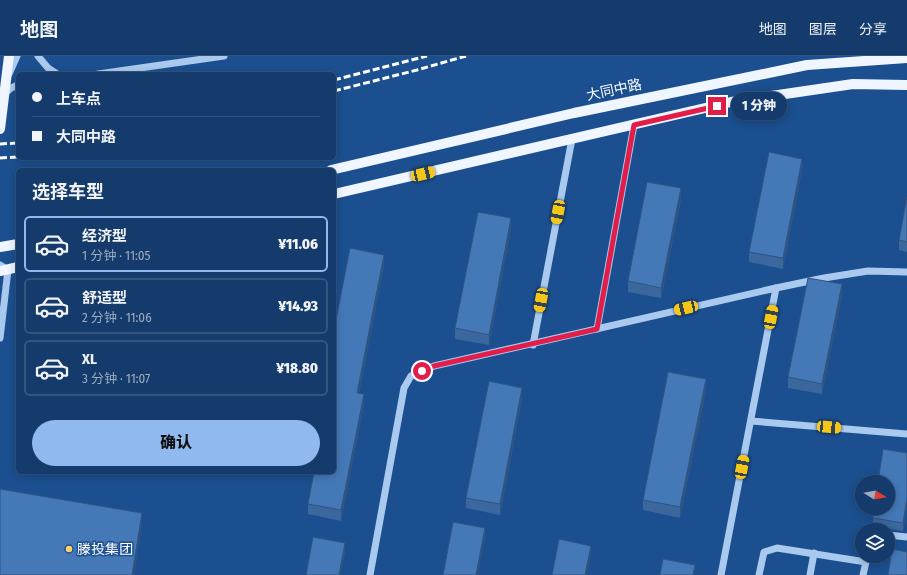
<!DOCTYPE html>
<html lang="zh">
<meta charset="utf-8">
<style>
:root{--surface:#143b6b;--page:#214673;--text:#f1f3f6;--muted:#9dadc1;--line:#33557e;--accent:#90b9f0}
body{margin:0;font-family:"Fira Sans Condensed","Noto Sans SC",sans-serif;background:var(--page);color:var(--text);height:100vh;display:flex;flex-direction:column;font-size:15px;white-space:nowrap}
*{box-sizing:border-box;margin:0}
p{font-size:13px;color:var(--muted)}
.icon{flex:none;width:22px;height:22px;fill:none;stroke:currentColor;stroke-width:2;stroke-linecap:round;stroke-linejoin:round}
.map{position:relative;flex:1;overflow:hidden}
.sheet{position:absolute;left:16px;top:112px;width:320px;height:306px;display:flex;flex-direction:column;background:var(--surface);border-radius:6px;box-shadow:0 2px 10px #0003,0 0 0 1px var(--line)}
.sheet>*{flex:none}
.hud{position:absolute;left:16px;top:16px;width:320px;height:88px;border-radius:6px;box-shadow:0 2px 10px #0003,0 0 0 1px var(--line);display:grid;align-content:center;height:88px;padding:0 16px;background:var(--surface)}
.needle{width:26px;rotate:101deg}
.buttons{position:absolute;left:855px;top:419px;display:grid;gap:8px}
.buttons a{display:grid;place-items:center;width:40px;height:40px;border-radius:50%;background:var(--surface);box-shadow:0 2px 10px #0003,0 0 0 1px var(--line);font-size:20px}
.end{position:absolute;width:18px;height:18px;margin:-9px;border:5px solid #e11d48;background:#fff;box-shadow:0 0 0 2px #fff}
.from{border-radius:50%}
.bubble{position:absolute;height:28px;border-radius:14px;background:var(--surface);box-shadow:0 2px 10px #0003,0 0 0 1px var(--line);font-size:13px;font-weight:800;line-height:28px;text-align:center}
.car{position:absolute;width:12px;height:24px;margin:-12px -6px;border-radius:5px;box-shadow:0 0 3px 1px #0007;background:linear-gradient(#f5c518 24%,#345 0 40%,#f5c518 0 76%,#345 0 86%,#f5c518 0)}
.hud b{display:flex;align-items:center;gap:14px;height:38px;font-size:15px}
.hud b+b{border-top:1px solid var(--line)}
.hud i{width:10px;height:10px;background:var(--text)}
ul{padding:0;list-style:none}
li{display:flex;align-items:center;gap:12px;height:56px;margin:0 8px 6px;padding:0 8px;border:2px solid var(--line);border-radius:6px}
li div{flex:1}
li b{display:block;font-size:15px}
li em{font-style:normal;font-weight:800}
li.active{border-color:var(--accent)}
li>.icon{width:36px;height:36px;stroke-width:1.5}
h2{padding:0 16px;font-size:18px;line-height:48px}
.button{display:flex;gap:8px;margin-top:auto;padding:8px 16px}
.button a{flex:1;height:46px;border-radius:24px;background:var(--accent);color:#111;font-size:16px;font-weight:800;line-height:46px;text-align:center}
header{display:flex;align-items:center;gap:24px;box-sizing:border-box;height:56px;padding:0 20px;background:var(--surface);border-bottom:1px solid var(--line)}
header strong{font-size:19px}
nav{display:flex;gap:22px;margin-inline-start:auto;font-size:14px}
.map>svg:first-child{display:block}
</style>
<header>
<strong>地图</strong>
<nav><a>地图</a><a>图层</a><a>分享</a></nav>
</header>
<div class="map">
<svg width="907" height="519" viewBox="0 0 907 519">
<rect width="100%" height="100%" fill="#1b4f8f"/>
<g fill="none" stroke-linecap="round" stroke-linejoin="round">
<g stroke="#a9c9ee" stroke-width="7">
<polyline points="38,0 48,12 57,18"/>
<polyline points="9,18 17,0"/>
<polyline points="98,18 224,0"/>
<polyline points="3,39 11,32 18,29"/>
<polyline points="0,209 8,214 0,282"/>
<polyline points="597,273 634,69"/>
<polyline points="533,289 572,83"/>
<polyline points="751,365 907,378"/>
<polyline points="888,479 907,481"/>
<polyline points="370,519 404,332 411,320 434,310 776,232 824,222 868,215 907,216"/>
<polyline points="721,519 776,232"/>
<polyline points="759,519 764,496 777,492 866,506 863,519"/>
<polyline points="810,519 814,497"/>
</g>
<g stroke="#f0f6ff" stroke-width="10">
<polyline points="331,114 574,57 807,9 907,2"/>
<polyline points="334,138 731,46 853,28 907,29"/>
<polyline points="0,191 18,188"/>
<polyline points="0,215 18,211"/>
</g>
<g stroke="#fff" stroke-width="3" stroke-dasharray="7 3" stroke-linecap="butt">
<polyline points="334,24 427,0"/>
<polyline points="334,35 417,14 466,0"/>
<polyline points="0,88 18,87"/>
<polyline points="0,102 18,101"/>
</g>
<polyline stroke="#f0f6ff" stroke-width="10" points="0,73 9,0"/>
</g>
<g fill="#3a679d">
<polygon points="802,113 783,213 749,206 749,196"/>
<polygon points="907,141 907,196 899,194 899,184"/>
<polygon points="681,143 661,242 628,236 628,225"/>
<polygon points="511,173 489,289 455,283 455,272"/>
<polygon points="384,209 359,337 364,348 341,465 308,458 308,448 334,416 334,274"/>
<polygon points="842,239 822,338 788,332 788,321"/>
<polygon points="706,334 680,462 643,454 643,444"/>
<polygon points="522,342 500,459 466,452 466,442"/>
<polygon points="907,397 907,449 903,475 873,470 873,462"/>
</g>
<g fill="#305480">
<polygon points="802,103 802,113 783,213 783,202"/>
<polygon points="681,132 681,143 661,242 661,232"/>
<polygon points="511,162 511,173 489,289 489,279"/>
<polygon points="384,199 384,209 357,347 357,337"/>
<polygon points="842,228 842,239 822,338 822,328"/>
<polygon points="706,323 706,334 680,462 680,451"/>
<polygon points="522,332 522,342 500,459 500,448"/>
<polygon points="364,338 364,348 341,465 341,454"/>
<polygon points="907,441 907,449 903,475 903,467"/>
<polygon points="142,457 142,468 134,519 132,519"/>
<polygon points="485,472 485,483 478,519 476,519"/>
<polygon points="345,487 345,498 341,519 339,519"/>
<polygon points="591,490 591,500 587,519 585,519"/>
<polygon points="695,509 695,519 693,519"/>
</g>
<g fill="#4478b7" stroke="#305480">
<polygon points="769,96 802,103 783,202 749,196"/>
<polygon points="647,126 681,132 661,232 628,225"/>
<polygon points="907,141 907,186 899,184"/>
<polygon points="478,156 511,162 489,279 455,272"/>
<polygon points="350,192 384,199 357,337 364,338 341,454 308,448 314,416 334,416 334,314 335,310 334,310 334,274"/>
<polygon points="808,222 842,228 822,328 788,321"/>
<polygon points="668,316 706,323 680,451 643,444"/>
<polygon points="489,325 522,332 500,448 466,442"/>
<polygon points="883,393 907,397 907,441 903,467 873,462 874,452 888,452 888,426 878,426"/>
<polygon points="0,433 142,457 132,519 0,519"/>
<polygon points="453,466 485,472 476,519 443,519"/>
<polygon points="313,481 345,487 339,519 306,519"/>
<polygon points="559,483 591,490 585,519 552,519"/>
<polygon points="892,493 907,496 907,519 888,519"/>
<polygon points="663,503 695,509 693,519 660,519"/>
</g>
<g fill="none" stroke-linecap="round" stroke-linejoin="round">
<polyline stroke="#e11d48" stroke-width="5" points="422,315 434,310 597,273 634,69 717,50"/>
</g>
<circle fill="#ffd166" stroke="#1b4f8f" stroke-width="1.5" cx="69" cy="493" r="4"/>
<g text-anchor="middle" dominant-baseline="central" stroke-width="3" stroke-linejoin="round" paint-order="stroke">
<g font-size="14" fill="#fff" stroke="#1b4f8f">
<text transform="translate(614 34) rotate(-12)">大同中路</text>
</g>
<g font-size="14" fill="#fff" stroke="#1b4f8f" text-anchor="start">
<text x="77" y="493">滕投集团</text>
</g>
</g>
</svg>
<div class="buttons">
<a><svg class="needle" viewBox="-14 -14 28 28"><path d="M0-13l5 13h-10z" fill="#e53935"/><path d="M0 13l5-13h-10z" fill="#9dadc1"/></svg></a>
<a><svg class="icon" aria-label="layers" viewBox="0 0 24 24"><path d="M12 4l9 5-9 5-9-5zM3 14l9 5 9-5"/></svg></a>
</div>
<i class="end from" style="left:422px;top:315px"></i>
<i class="end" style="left:717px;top:50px"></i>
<div class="bubble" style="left:731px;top:36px;width:56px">1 分钟</div>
<i class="car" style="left:423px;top:118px;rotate:77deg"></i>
<i class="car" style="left:558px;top:156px;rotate:191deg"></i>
<i class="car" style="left:541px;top:244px;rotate:191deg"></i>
<i class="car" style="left:686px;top:252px;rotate:257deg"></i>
<i class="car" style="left:771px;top:261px;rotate:11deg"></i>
<i class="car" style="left:829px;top:371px;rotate:95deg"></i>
<i class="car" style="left:742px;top:411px;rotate:11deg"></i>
<div class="hud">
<b><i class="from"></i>上车点</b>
<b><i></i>大同中路</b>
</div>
<section class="sheet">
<h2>选择车型</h2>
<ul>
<li class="active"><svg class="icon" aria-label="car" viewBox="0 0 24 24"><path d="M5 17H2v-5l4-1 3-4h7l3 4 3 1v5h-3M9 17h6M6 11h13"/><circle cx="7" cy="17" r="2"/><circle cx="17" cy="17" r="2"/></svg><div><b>经济型</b><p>1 分钟 · 11:05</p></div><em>¥11.06</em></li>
<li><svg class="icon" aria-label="car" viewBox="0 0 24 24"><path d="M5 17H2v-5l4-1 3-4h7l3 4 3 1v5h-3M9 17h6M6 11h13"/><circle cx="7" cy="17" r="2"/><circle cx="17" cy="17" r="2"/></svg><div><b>舒适型</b><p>2 分钟 · 11:06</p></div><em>¥14.93</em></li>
<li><svg class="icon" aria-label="car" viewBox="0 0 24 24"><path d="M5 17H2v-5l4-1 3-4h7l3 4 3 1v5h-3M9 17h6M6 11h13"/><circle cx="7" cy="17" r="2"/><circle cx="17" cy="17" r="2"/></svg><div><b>XL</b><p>3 分钟 · 11:07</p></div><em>¥18.80</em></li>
</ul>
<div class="button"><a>确认</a></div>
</section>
</div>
